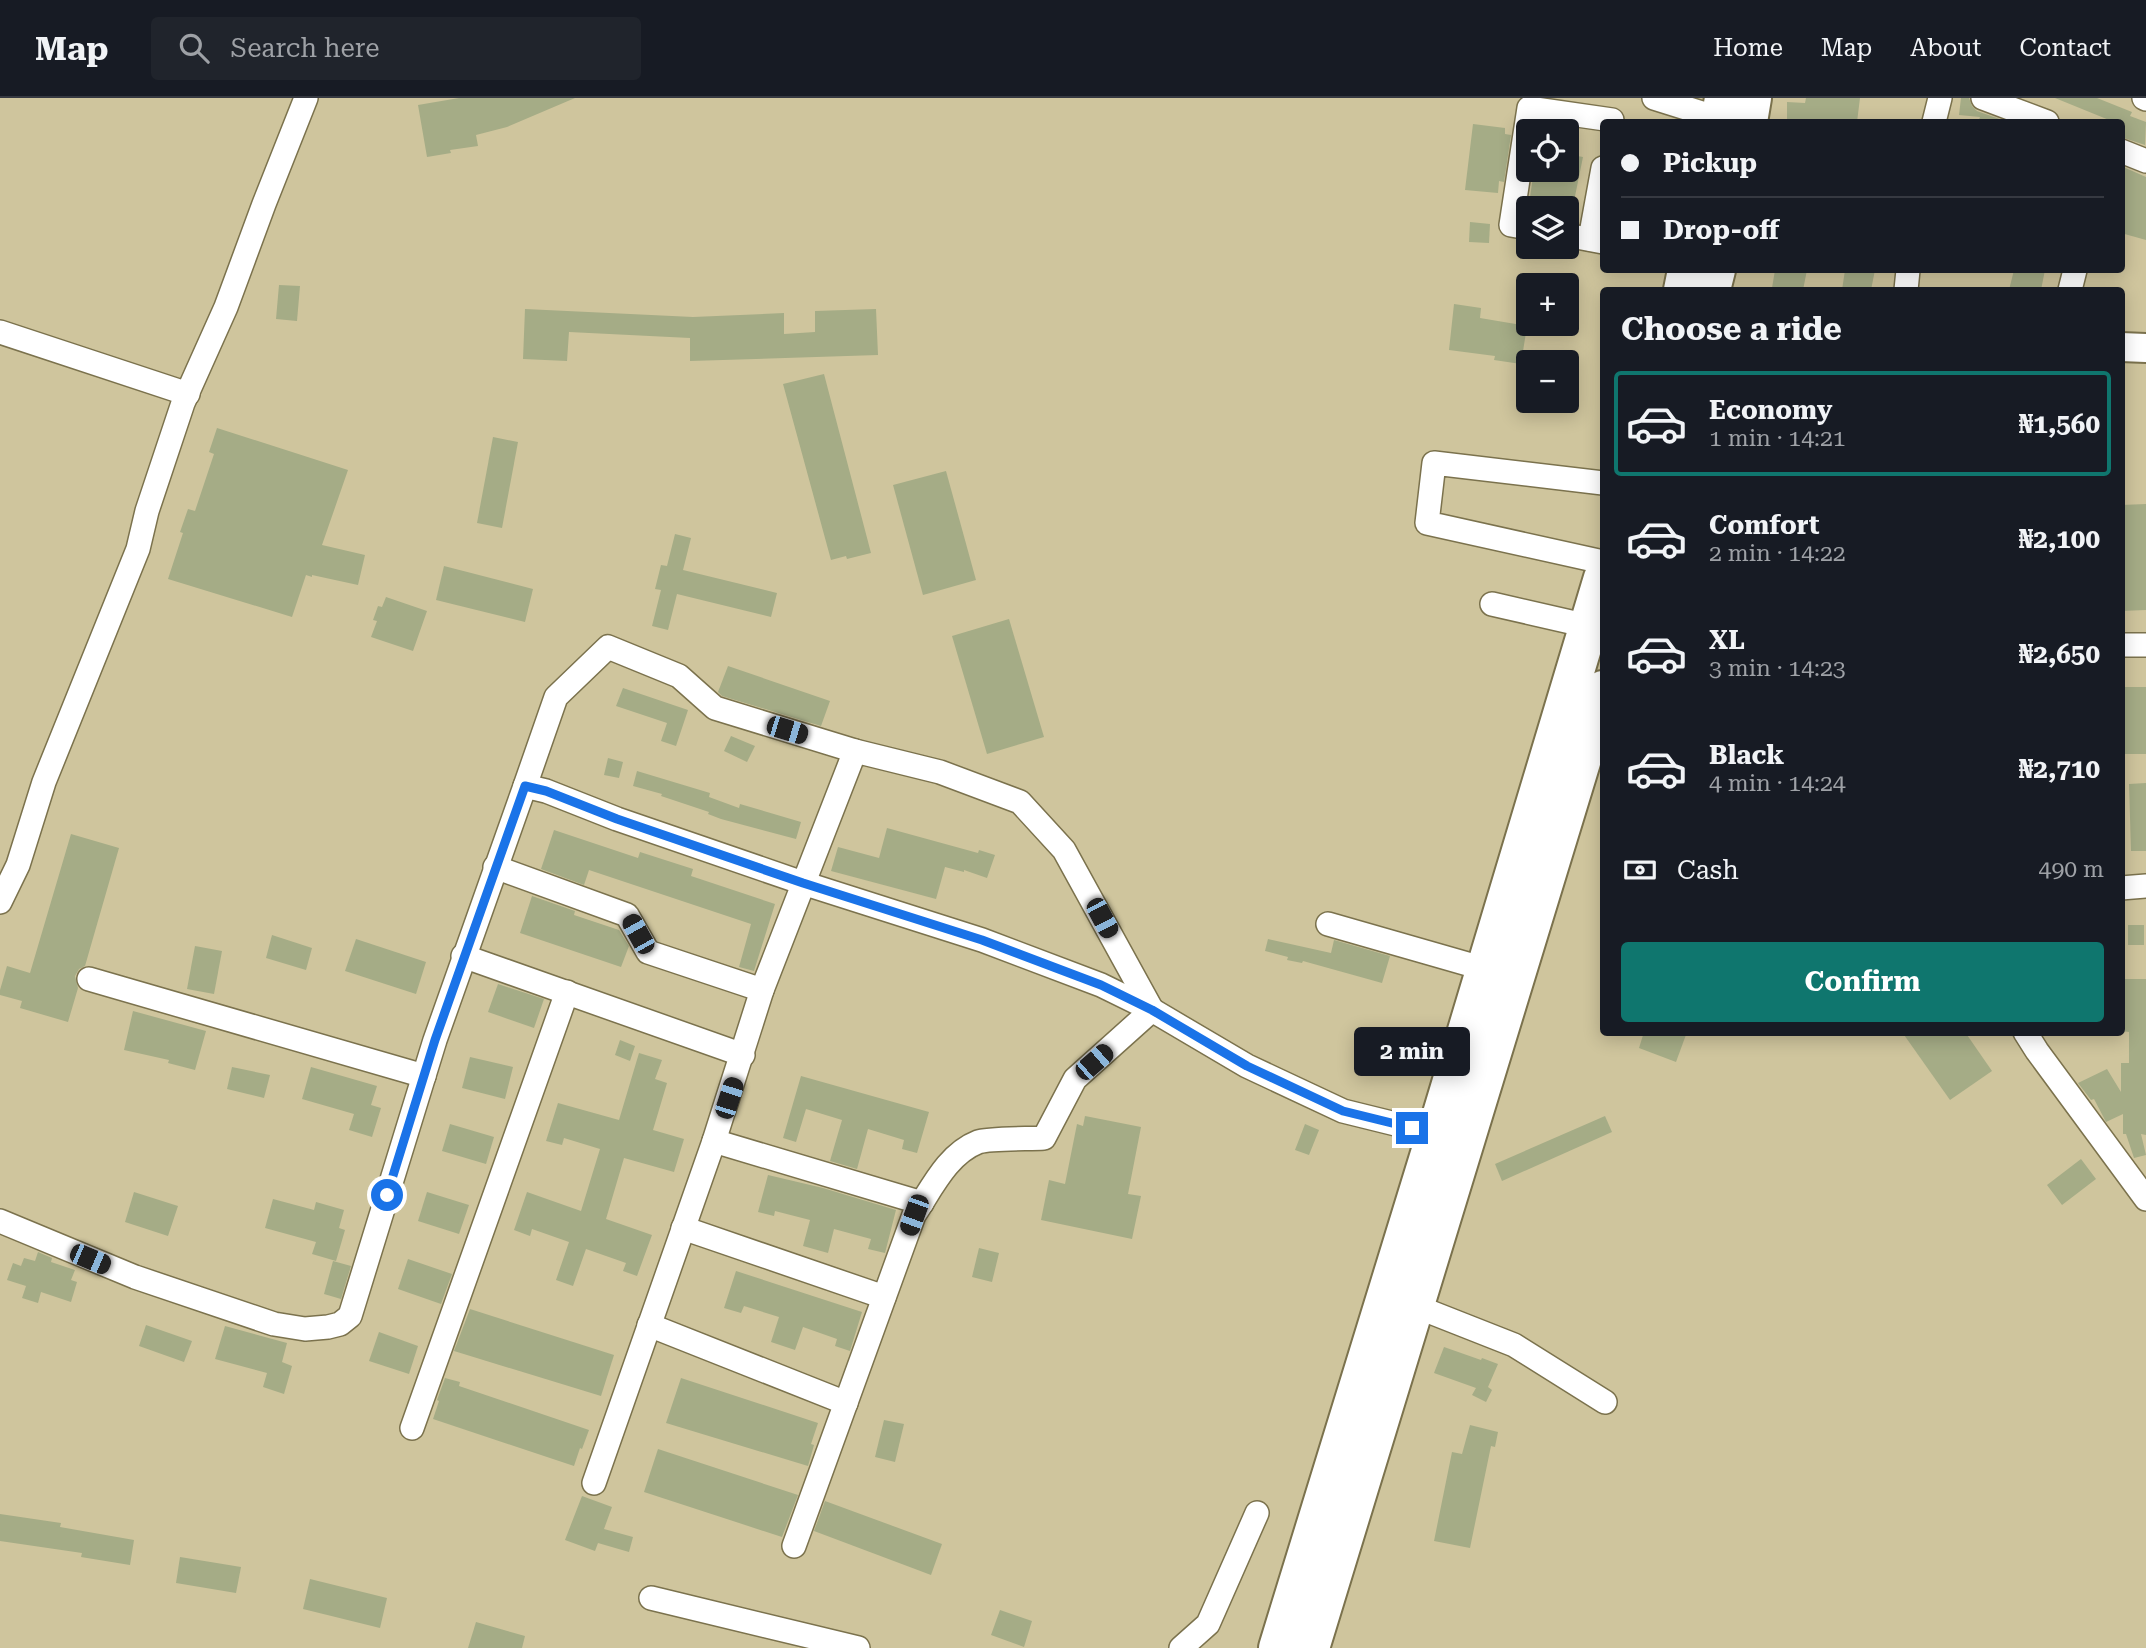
<!DOCTYPE html>
<meta charset="utf-8">
<style>
:root{--surface:#171b24;--page:#20242c;--text:#f1f3f6;--muted:#9ea1a6;--line:#363941;--accent:#0f766e}
body{margin:0;font-family:"Roboto Serif",serif;background:var(--page);color:var(--text);height:100vh;display:flex;flex-direction:column;font-size:26px;white-space:nowrap}
*{box-sizing:border-box;margin:0}
p{font-size:23px;color:var(--muted)}
.icon{flex:none;width:38px;height:38px;fill:none;stroke:currentColor;stroke-width:2;stroke-linecap:round;stroke-linejoin:round}
.map{position:relative;flex:1;overflow:hidden}
.panel{position:absolute;left:1600px;top:189px;width:525px;height:749px;display:flex;flex-direction:column;background:var(--surface);border-radius:7px;box-shadow:0 4px 18px #0003}
.panel>*{flex:none}
.guide{position:absolute;left:1600px;top:21px;width:525px;height:154px;border-radius:7px;box-shadow:0 4px 18px #0003;display:grid;align-content:center;height:154px;padding:0 21px;background:var(--surface)}
.tools{position:absolute;left:1516px;top:21px;display:grid;gap:14px}
.tools a{display:grid;place-items:center;width:63px;height:63px;border-radius:7px;background:var(--surface);box-shadow:0 4px 18px #0003;font-size:35px}
.end{position:absolute;width:32px;height:32px;margin:-16px;border:9px solid #1a73e8;background:#fff;box-shadow:0 0 0 4px #fff}
.from{border-radius:50%}
.bubble{position:absolute;height:49px;border-radius:7px;background:var(--surface);box-shadow:0 4px 18px #0003;font-size:23px;font-weight:700;line-height:49px;text-align:center}
.car{position:absolute;width:21px;height:42px;margin:-21px -10px;border-radius:9px;box-shadow:0 0 5px 2px #0007;background:linear-gradient(#222 24%,#8ab4d8 0 40%,#222 0 76%,#8ab4d8 0 86%,#222 0)}
.guide b{display:flex;align-items:center;gap:24px;height:66px;font-size:26px}
.guide b+b{border-top:2px solid var(--line)}
.guide i{width:18px;height:18px;background:var(--text)}
ul{padding:0;list-style:none}
li{display:flex;align-items:center;gap:21px;height:105px;margin:0 14px 10px;padding:0 7px;border:4px solid transparent;border-radius:7px}
li div{flex:1}
li b{display:block;font-size:26px}
li em{font-style:normal;font-weight:700}
li.selected{border-color:var(--accent)}
li>.icon{width:63px;height:63px;stroke-width:1.5}
h2{padding:0 21px;font-size:32px;line-height:84px}
.pay{display:flex;align-items:center;gap:18px;height:77px;padding:0 21px;font-size:26px}
.pay p{margin-inline-start:auto}
.primary-button{display:flex;gap:14px;margin-top:auto;padding:14px 21px}
.primary-button a{flex:1;height:80px;border-radius:7px;background:var(--accent);color:#fff;font-size:28px;font-weight:700;line-height:80px;text-align:center}
header{display:flex;align-items:center;gap:42px;box-sizing:border-box;height:98px;padding:0 35px;background:var(--surface);border-bottom:2px solid var(--line)}
header strong{font-size:33px}
nav{display:flex;gap:38px;margin-inline-start:auto;font-size:24px}
.search{width:490px;height:63px;background:var(--page);display:flex;align-items:center;gap:18px;box-sizing:border-box;padding:0 24px;border-radius:7px;color:var(--muted);font-size:26px}
.map>svg:first-child{display:block}
</style>
<header>
<strong>Map</strong>
<div class="search"><svg class="icon" aria-label="search" viewBox="0 0 24 24"><circle cx="10" cy="10" r="6"/><path d="M15 15l6 6"/></svg>Search here</div>
<nav><a>Home</a><a>Map</a><a>About</a><a>Contact</a></nav>
</header>
<div class="map">
<svg width="2146" height="1550" viewBox="0 0 2146 1550">
<rect width="100%" height="100%" fill="#cfc59d"/>
<g fill="#a5ac86">
<polygon points="459,0 575,0 507,29 476,37 478,48 450,52 451,55 427,59 418,7"/>
<polygon points="1806,0 1860,0 1857,24 1787,23 1787,4 1805,5"/>
<polygon points="1961,0 1969,0 1972,8 1977,13 2008,24 1978,24 1980,19 1959,17"/>
<polygon points="2055,0 2097,0 2132,14 2130,18 2146,24 2145,47 2121,39 2121,24 2114,24"/>
<polygon points="1473,26 1505,30 1505,36 1511,37 1504,84 1499,83 1498,95 1465,92"/>
<polygon points="1566,56 1583,59 1573,108 1530,99 1534,72 1566,72"/>
<polygon points="2121,68 2146,79 2146,142 2121,135"/>
<polygon points="1470,124 1490,126 1489,145 1469,144"/>
<polygon points="1775,172 1807,172 1803,192 1772,190"/>
<polygon points="1845,172 1875,172 1871,192 1842,192"/>
<polygon points="2014,172 2045,172 2041,192 2009,192"/>
<polygon points="279,187 300,188 297,223 276,221"/>
<polygon points="1454,206 1481,210 1480,220 1527,228 1521,266 1494,262 1495,258 1449,252"/>
<polygon points="525,211 693,219 784,215 784,236 815,234 815,213 876,211 878,257 690,263 690,240 569,234 567,263 523,261"/>
<polygon points="824,276 871,455 847,461 846,458 831,462 783,286"/>
<polygon points="217,330 348,372 322,447 365,457 358,487 312,477 312,479 306,477 292,519 168,481 183,435 180,434 188,411 195,413 214,356 209,354"/>
<polygon points="493,339 518,344 502,430 477,425"/>
<polygon points="946,373 976,482 923,497 893,387"/>
<polygon points="2146,406 2146,512 2121,513 2121,407"/>
<polygon points="675,436 691,440 683,472 777,495 771,519 677,496 668,532 652,528 661,492 655,491 661,467 667,468"/>
<polygon points="444,468 533,491 525,524 436,502"/>
<polygon points="386,499 427,513 413,553 371,539 377,523 373,522 378,508 382,509"/>
<polygon points="1009,521 1044,639 987,656 952,538"/>
<polygon points="728,568 830,603 821,628 722,598 718,594"/>
<rect x="2121" y="589" width="25" height="67"/>
<polygon points="623,590 688,612 676,648 661,643 667,625 616,608"/>
<polygon points="731,638 755,648 747,664 724,653"/>
<polygon points="608,660 623,664 619,680 604,677"/>
<polygon points="637,673 710,695 709,699 739,710 740,706 801,724 796,741 721,721 708,716 709,714 661,698 662,696 633,688"/>
<polygon points="2146,685 2146,753 2131,753 2129,686"/>
<polygon points="887,730 978,755 979,752 995,757 987,780 964,772 964,774 945,769 936,801 831,773 838,749 879,760"/>
<polygon points="554,732 638,760 640,754 693,771 691,778 775,806 754,873 739,869 751,826 589,772 584,787 541,771"/>
<polygon points="71,736 119,750 85,868 79,871 75,878 78,890 68,924 20,910 22,903 0,897 0,892 7,868 30,875"/>
<polygon points="532,798 575,813 574,817 619,832 629,848 621,869 520,835"/>
<rect x="2128" y="827" width="16" height="20"/>
<polygon points="272,837 312,850 306,872 266,860"/>
<polygon points="356,841 426,864 416,896 345,873"/>
<polygon points="1268,841 1331,855 1334,842 1390,858 1382,885 1303,863 1302,865 1287,862 1288,859 1265,853"/>
<polygon points="195,848 222,853 214,896 187,891"/>
<polygon points="2121,881 2146,881 2146,1037 2141,1036 2146,1057 2134,1060 2126,1036 2123,1036 2123,1016 2106,1024 2094,1001 2091,1002 2078,985 2107,971 2121,994 2121,965 2129,965 2129,934 2121,933"/>
<polygon points="498,886 544,901 534,930 488,914"/>
<polygon points="133,913 206,933 195,972 168,965 169,962 124,952"/>
<polygon points="1644,934 1687,934 1676,964 1639,950"/>
<polygon points="1902,934 1965,934 1992,973 1950,1002"/>
<polygon points="620,942 635,948 630,963 615,957"/>
<polygon points="639,955 662,962 655,981 667,985 653,1032 684,1041 674,1074 624,1060 606,1121 652,1137 637,1178 623,1173 626,1165 586,1151 573,1188 556,1182 569,1144 532,1131 530,1138 514,1132 527,1094 581,1113 600,1051 564,1040 562,1047 546,1043 558,1005 619,1022"/>
<polygon points="470,959 513,969 505,1001 462,990"/>
<polygon points="232,969 270,977 264,1000 227,991"/>
<polygon points="311,969 377,988 371,1007 381,1010 372,1039 349,1032 354,1016 302,1001"/>
<polygon points="801,978 929,1014 917,1055 902,1051 904,1042 868,1031 857,1071 830,1063 842,1022 806,1011 796,1044 783,1040"/>
<polygon points="1085,1018 1141,1029 1128,1096 1141,1098 1132,1141 1041,1122 1049,1082 1065,1086 1077,1026 1083,1028"/>
<polygon points="1605,1018 1612,1034 1502,1083 1495,1066"/>
<polygon points="450,1026 494,1039 486,1066 442,1053"/>
<polygon points="1305,1026 1319,1032 1309,1057 1295,1052"/>
<polygon points="2081,1061 2096,1081 2062,1107 2047,1087"/>
<polygon points="768,1077 823,1090 896,1112 885,1155 868,1151 871,1141 834,1131 828,1155 803,1148 810,1122 775,1113 774,1118 758,1114"/>
<polygon points="134,1094 178,1108 168,1138 125,1124"/>
<polygon points="427,1094 469,1107 459,1136 418,1123"/>
<polygon points="273,1101 314,1112 316,1104 344,1112 339,1130 345,1132 336,1163 312,1156 316,1144 265,1130"/>
<polygon points="979,1150 999,1155 992,1184 972,1179"/>
<polygon points="38,1154 52,1160 51,1164 75,1172 71,1182 77,1184 71,1204 41,1194 38,1205 22,1200 26,1188 7,1182 13,1165 21,1168 24,1160 35,1163"/>
<polygon points="408,1161 452,1176 441,1206 398,1191"/>
<polygon points="333,1163 351,1168 341,1201 324,1196"/>
<polygon points="736,1173 862,1214 850,1253 835,1248 837,1241 803,1229 795,1252 771,1244 779,1219 744,1208 741,1215 724,1210"/>
<polygon points="470,1211 614,1257 601,1298 454,1253"/>
<polygon points="146,1227 192,1243 184,1264 139,1248"/>
<polygon points="225,1228 287,1245 282,1264 292,1268 284,1296 263,1289 267,1275 215,1261"/>
<polygon points="379,1234 418,1248 409,1276 369,1263"/>
<polygon points="1444,1249 1481,1262 1482,1260 1498,1266 1488,1289 1492,1292 1486,1304 1472,1297 1476,1290 1434,1275"/>
<polygon points="445,1280 460,1284 459,1288 589,1332 582,1351 580,1350 574,1368 433,1321 439,1303 437,1302"/>
<polygon points="681,1280 818,1325 811,1346 814,1347 808,1368 666,1325"/>
<polygon points="884,1322 904,1326 895,1364 875,1359"/>
<polygon points="1470,1327 1498,1334 1495,1349 1491,1348 1470,1450 1434,1443 1452,1354 1462,1356"/>
<polygon points="658,1351 798,1397 782,1439 644,1394"/>
<polygon points="582,1398 612,1409 604,1431 633,1439 629,1454 598,1445 595,1453 565,1442"/>
<polygon points="825,1403 942,1446 931,1477 814,1433"/>
<polygon points="0,1416 61,1425 60,1429 134,1442 130,1467 81,1459 82,1455 0,1443"/>
<polygon points="180,1459 241,1469 236,1495 176,1485"/>
<polygon points="310,1481 387,1500 380,1530 303,1511"/>
<polygon points="1000,1512 1032,1523 1024,1549 991,1537"/>
<polygon points="476,1524 525,1538 522,1550 468,1550"/>
</g>
<g fill="none" stroke-linecap="round" stroke-linejoin="round">
<defs>
<g id="minor">
<polyline points="1654,0 1721,21"/>
<polyline points="1983,0 2047,24"/>
<polyline points="2144,0 2146,1"/>
<polyline points="1934,24 1940,0"/>
<polyline points="2121,53 2146,63"/>
<polyline points="1528,130 1511,127 1529,10 1612,22 1611,24"/>
<polyline points="1566,137 1603,144"/>
<polyline points="1590,141 1603,70"/>
<polyline points="1906,192 1908,172"/>
<polyline points="2070,192 2075,172"/>
<polyline points="0,234 188,296"/>
<polyline points="1603,385 1434,365 1427,425 1603,464"/>
<polyline points="1492,506 1588,528"/>
<polyline points="2121,547 2146,547"/>
<polyline points="525,688 556,599 608,549 679,578 715,610 855,653"/>
<polyline points="495,769 627,817 648,854 762,892"/>
<polyline points="2121,790 2146,788"/>
<polyline points="0,804 18,767 44,684 138,451 147,413 183,305 226,209 264,106 306,0"/>
<polyline points="1328,826 1485,871"/>
<polyline points="463,858 743,957"/>
<polyline points="89,881 424,978"/>
<polyline points="2025,934 2037,953 2146,1101"/>
<polyline points="714,1043 922,1105"/>
<polyline points="0,1123 135,1179 274,1226 305,1231 328,1229 340,1226 350,1218 435,942 525,688 546,693 617,721 803,785 982,842 1101,887 1152,912 1247,968 1343,1013 1436,1036"/>
<polyline points="683,1130 884,1199"/>
<polyline points="1415,1208 1514,1247 1605,1304"/>
<polyline points="649,1227 846,1305"/>
<polyline points="412,1330 567,894"/>
<path d="M594,1385L714,1043L762,892L855,653L940,674L1020,704L1064,752L1152,912L1075,981L1044,1040C1030,1041 989,1040 978,1044C947,1056 931,1092 914,1117L794,1448"/>
<polyline points="651,1500 858,1550"/>
<polyline points="1181,1550 1208,1526 1257,1415"/>
</g>
<polyline id="tertiary" points="2121,249 2146,250"/>
<g id="trunk">
<polyline points="1720,24 1724,0"/>
<polyline points="1748,24 1752,0"/>
<polyline points="1683,192 1687,172"/>
<polyline points="1711,192 1716,172"/>
<polyline points="1278,1550 1436,1036 1603,480"/>
<polyline points="1310,1550 1603,592"/>
</g>
</defs>
<use href="#minor" stroke="#7b724d" stroke-width="26"/>
<use href="#tertiary" stroke="#7b724d" stroke-width="32"/>
<use href="#trunk" stroke="#7b724d" stroke-width="42"/>
<use href="#minor" stroke="#fff" stroke-width="23"/>
<use href="#tertiary" stroke="#fff" stroke-width="28"/>
<use href="#trunk" stroke="#fff" stroke-width="38"/>
</g>
<g fill="none" stroke-linecap="round" stroke-linejoin="round">
<polyline stroke="#1a73e8" stroke-width="9" points="387,1097 435,942 525,688 546,693 617,721 803,785 982,842 1101,887 1152,912 1247,968 1343,1013 1412,1030"/>
</g>
</svg>
<div class="tools">
<a><svg class="icon" aria-label="locate" viewBox="0 0 24 24"><circle cx="12" cy="12" r="6"/><path d="M12 2v4M12 18v4M2 12h4M18 12h4"/></svg></a>
<a><svg class="icon" aria-label="layers" viewBox="0 0 24 24"><path d="M12 4l9 5-9 5-9-5zM3 14l9 5 9-5"/></svg></a>
<a>+</a>
<a>−</a>
</div>
<i class="end from" style="left:387px;top:1097px"></i>
<i class="end" style="left:1412px;top:1030px"></i>
<div class="bubble" style="left:1354px;top:929px;width:116px">2 min</div>
<i class="car" style="left:787px;top:632px;rotate:107deg"></i>
<i class="car" style="left:1102px;top:820px;rotate:152deg"></i>
<i class="car" style="left:638px;top:836px;rotate:331deg"></i>
<i class="car" style="left:1094px;top:964px;rotate:49deg"></i>
<i class="car" style="left:729px;top:1000px;rotate:18deg"></i>
<i class="car" style="left:914px;top:1117px;rotate:200deg"></i>
<i class="car" style="left:90px;top:1161px;rotate:113deg"></i>
<div class="guide">
<b><i class="from"></i>Pickup</b>
<b><i></i>Drop-off</b>
</div>
<section class="panel">
<h2>Choose a ride</h2>
<ul>
<li class="selected"><svg class="icon" aria-label="car" viewBox="0 0 24 24"><path d="M5 17H2v-5l4-1 3-4h7l3 4 3 1v5h-3M9 17h6M6 11h13"/><circle cx="7" cy="17" r="2"/><circle cx="17" cy="17" r="2"/></svg><div><b>Economy</b><p>1 min · 14:21</p></div><em>₦1,560</em></li>
<li><svg class="icon" aria-label="car" viewBox="0 0 24 24"><path d="M5 17H2v-5l4-1 3-4h7l3 4 3 1v5h-3M9 17h6M6 11h13"/><circle cx="7" cy="17" r="2"/><circle cx="17" cy="17" r="2"/></svg><div><b>Comfort</b><p>2 min · 14:22</p></div><em>₦2,100</em></li>
<li><svg class="icon" aria-label="car" viewBox="0 0 24 24"><path d="M5 17H2v-5l4-1 3-4h7l3 4 3 1v5h-3M9 17h6M6 11h13"/><circle cx="7" cy="17" r="2"/><circle cx="17" cy="17" r="2"/></svg><div><b>XL</b><p>3 min · 14:23</p></div><em>₦2,650</em></li>
<li><svg class="icon" aria-label="car" viewBox="0 0 24 24"><path d="M5 17H2v-5l4-1 3-4h7l3 4 3 1v5h-3M9 17h6M6 11h13"/><circle cx="7" cy="17" r="2"/><circle cx="17" cy="17" r="2"/></svg><div><b>Black</b><p>4 min · 14:24</p></div><em>₦2,710</em></li>
</ul>
<div class="pay"><svg class="icon" aria-label="cash" viewBox="0 0 24 24"><path d="M3 7h18v10H3z"/><circle cx="12" cy="12" r="2"/></svg>Cash<p>490 m</p></div>
<div class="primary-button"><a>Confirm</a></div>
</section>
</div>
